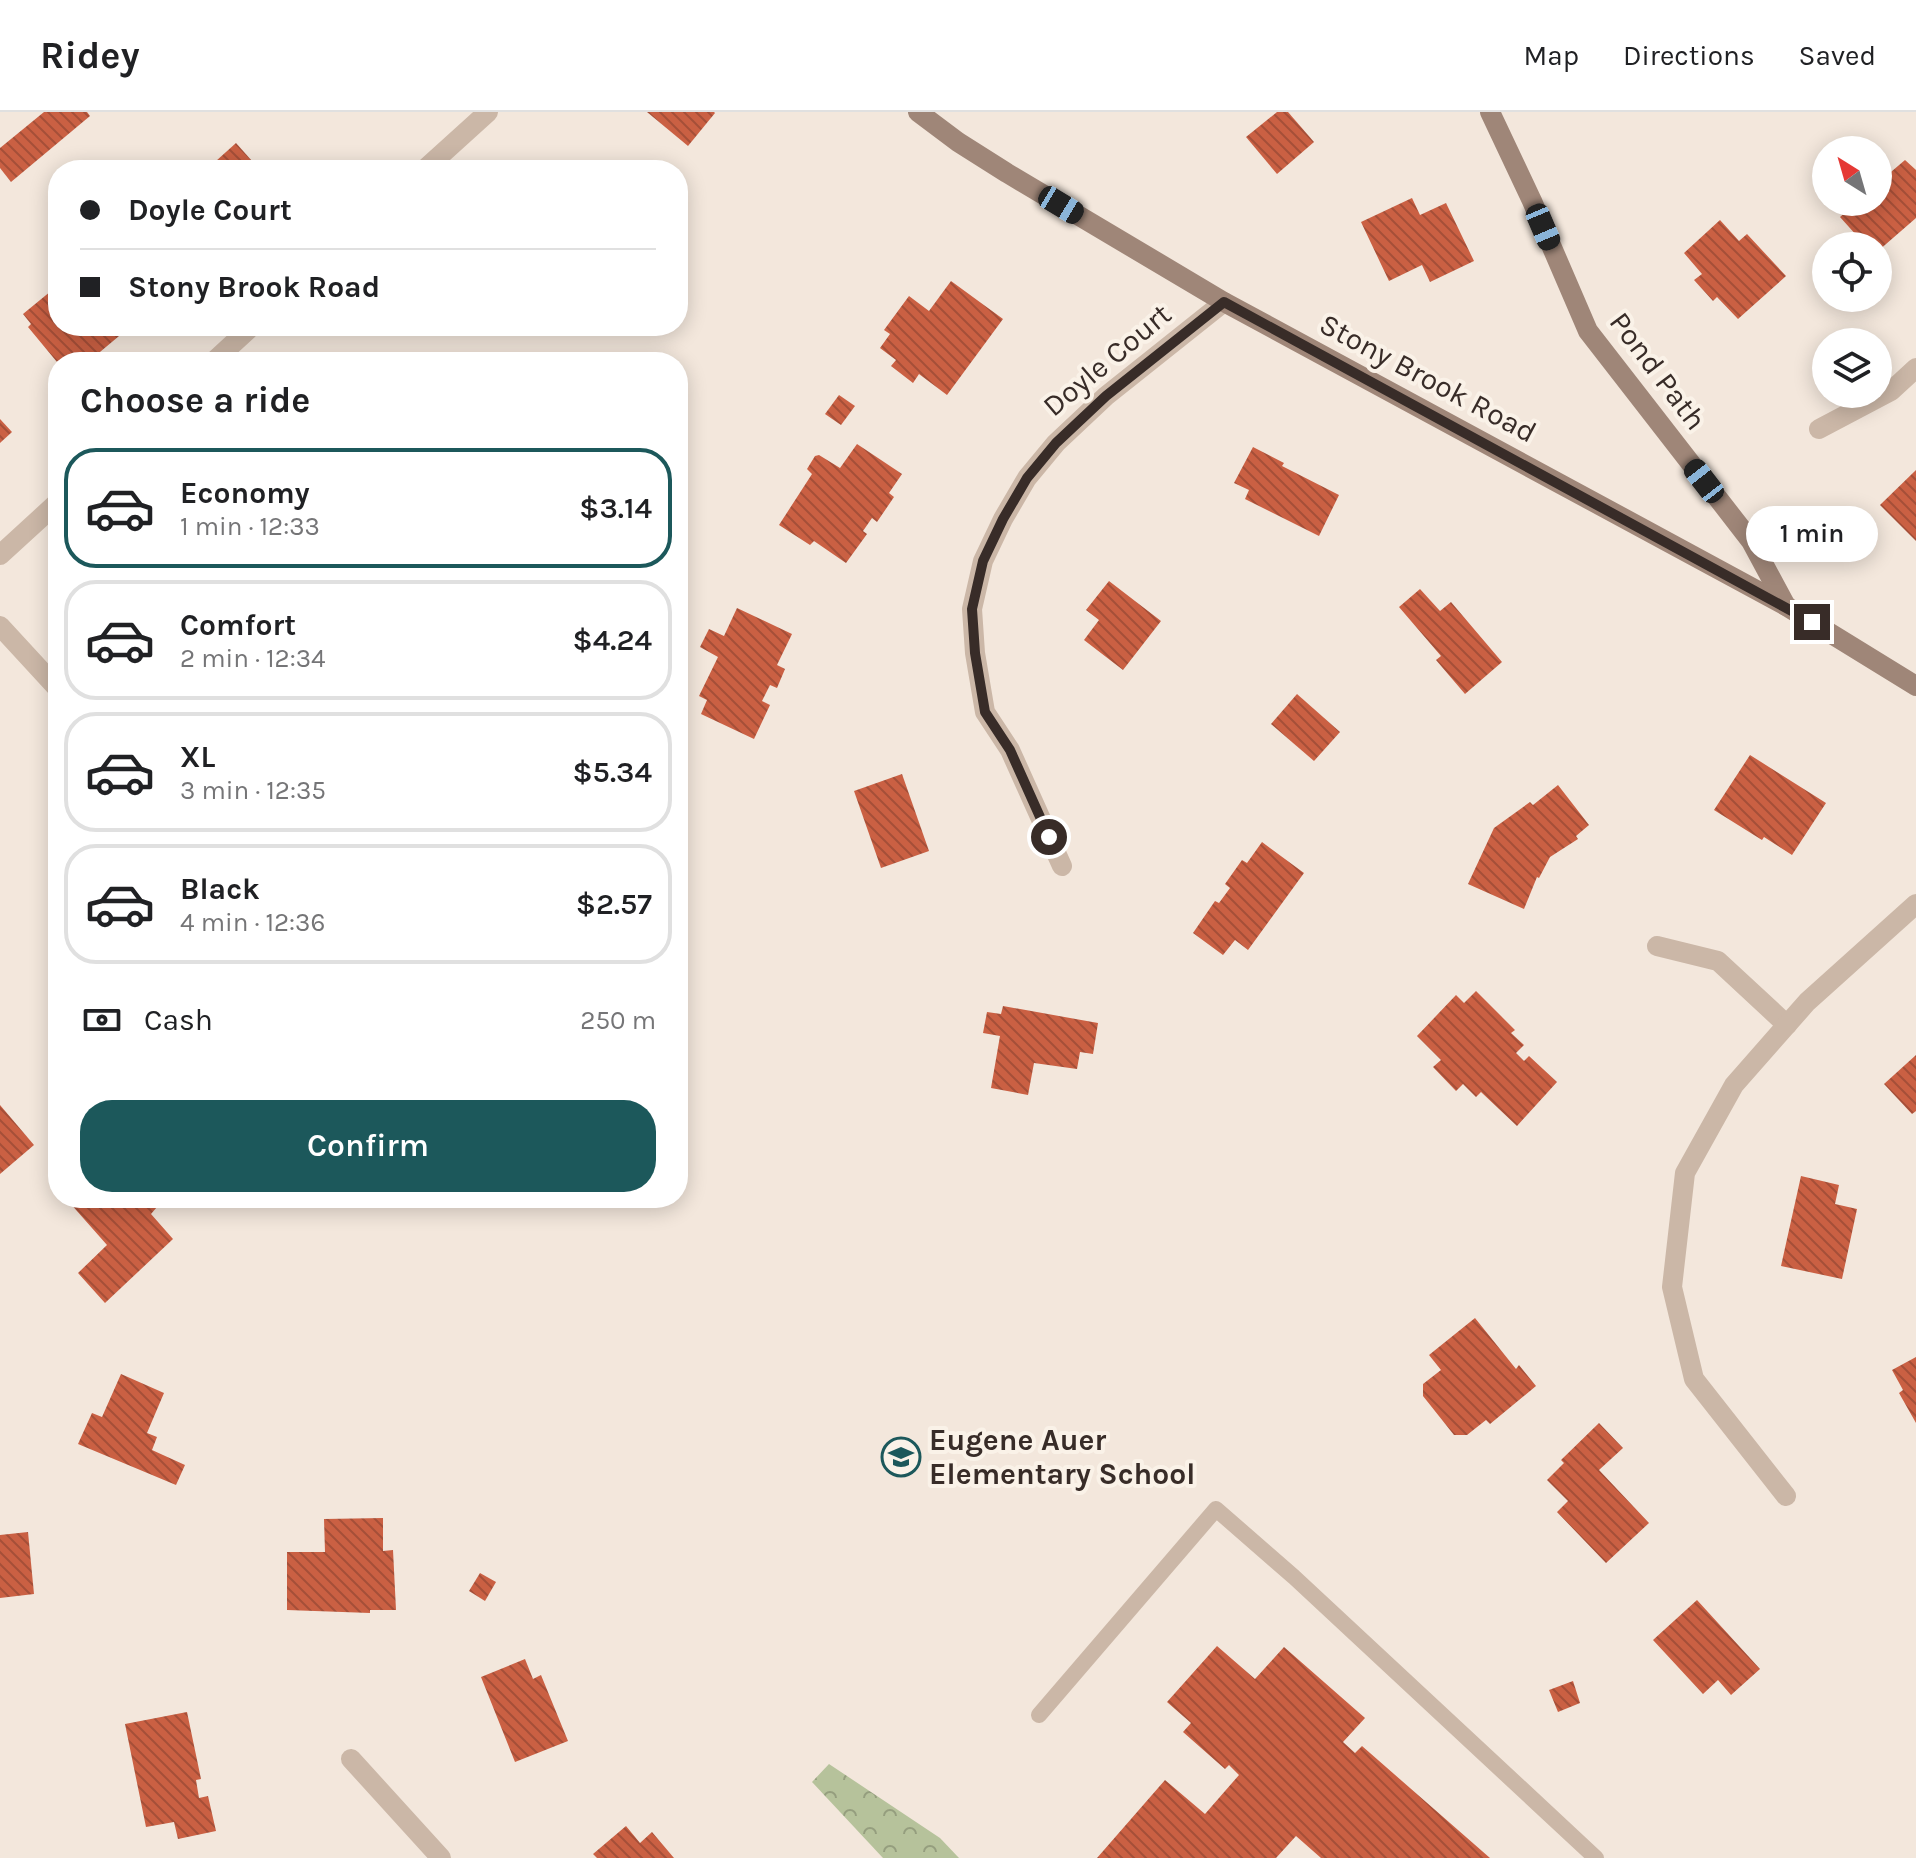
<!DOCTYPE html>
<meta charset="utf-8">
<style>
:root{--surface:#fff;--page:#f6f6f6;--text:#202124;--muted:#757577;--line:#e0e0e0;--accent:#1c585b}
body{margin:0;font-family:Karla,sans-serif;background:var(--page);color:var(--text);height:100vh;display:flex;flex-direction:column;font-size:30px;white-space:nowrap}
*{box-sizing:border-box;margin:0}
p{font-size:26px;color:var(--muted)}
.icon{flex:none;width:44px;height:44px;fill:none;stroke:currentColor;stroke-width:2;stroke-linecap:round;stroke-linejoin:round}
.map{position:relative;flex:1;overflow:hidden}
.sheet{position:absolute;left:48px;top:240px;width:640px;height:856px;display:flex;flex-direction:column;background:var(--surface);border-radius:32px;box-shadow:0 4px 20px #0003}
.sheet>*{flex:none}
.guide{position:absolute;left:48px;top:48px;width:640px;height:176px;border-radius:32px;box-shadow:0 4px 20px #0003;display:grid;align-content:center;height:176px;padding:0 32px;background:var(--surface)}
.needle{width:52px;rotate:323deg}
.tools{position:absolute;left:1812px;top:24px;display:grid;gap:16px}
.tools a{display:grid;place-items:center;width:80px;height:80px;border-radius:50%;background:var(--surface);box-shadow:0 4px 20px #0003;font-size:40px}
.end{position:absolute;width:36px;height:36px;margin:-18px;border:10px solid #382c28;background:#fff;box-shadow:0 0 0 4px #fff}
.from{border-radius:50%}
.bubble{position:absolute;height:56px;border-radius:28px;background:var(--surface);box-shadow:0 4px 20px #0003;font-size:26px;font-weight:600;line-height:56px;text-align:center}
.car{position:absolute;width:24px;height:48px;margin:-24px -12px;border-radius:10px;box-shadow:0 0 6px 2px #0007;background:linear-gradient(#222 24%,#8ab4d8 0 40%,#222 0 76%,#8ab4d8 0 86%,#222 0)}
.guide b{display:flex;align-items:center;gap:28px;height:76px;font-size:30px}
.guide b+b{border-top:2px solid var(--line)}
.guide i{width:20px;height:20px;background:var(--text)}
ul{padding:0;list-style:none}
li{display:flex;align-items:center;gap:24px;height:120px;margin:0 16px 12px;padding:0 16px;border:4px solid var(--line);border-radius:32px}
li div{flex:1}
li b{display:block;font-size:30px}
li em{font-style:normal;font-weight:600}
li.selected{border-color:var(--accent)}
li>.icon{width:72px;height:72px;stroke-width:1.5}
h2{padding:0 32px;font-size:36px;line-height:96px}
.pay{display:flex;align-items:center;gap:20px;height:88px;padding:0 32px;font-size:30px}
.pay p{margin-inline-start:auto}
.action{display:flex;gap:16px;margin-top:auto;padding:16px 32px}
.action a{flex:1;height:92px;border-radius:32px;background:var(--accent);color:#fff;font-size:32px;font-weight:600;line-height:92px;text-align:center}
header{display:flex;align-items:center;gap:48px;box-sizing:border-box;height:112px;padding:0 40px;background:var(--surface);border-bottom:2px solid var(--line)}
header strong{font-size:38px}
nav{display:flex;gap:44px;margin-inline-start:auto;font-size:28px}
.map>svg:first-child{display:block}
</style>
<header>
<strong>Ridey</strong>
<nav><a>Map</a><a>Directions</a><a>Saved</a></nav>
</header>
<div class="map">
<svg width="1916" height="1746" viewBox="0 0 1916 1746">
<defs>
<pattern id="forest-crowns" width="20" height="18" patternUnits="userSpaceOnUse" patternTransform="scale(2)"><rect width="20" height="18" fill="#b6c29b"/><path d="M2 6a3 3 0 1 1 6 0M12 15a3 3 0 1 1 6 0" fill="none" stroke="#959e7e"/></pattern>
<pattern id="building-back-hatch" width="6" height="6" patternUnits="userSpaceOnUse" patternTransform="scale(2)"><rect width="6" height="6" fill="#ca6043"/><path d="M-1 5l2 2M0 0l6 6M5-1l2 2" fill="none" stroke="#a54f38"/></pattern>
</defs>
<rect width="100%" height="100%" fill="#f3e7dc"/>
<polygon fill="url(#forest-crowns)" points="829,1652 940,1726 959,1746 883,1746 812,1670"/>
<g fill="url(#building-back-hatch)">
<polygon points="44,0 87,0 90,4 11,70 0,56 0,36"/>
<polygon points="647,0 714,0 715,1 688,34"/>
<polygon points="1277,0 1288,0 1314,30 1277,62 1246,25"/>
<polygon points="236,31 260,58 206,58"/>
<polygon points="1905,48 1916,58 1916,106 1878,139 1878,134 1866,134 1840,105 1857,90 1878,90 1878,71"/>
<polygon points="1412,86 1420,103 1446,91 1474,149 1430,170 1422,153 1389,169 1361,110"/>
<polygon points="1720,108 1739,129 1747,122 1786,164 1738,207 1717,185 1713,189 1694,168 1702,162 1684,141"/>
<polygon points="951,169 1003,207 947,283 919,262 913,271 891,254 896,248 880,236 890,222 884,218 909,184 929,199"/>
<polygon points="58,178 58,214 131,214 88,250 57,250 28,215 31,212 23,202 51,179"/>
<polygon points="839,283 855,294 841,313 825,302"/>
<polygon points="0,307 12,320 0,331"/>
<polygon points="857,332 902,362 889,381 894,385 877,410 872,406 863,419 867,422 846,451 814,429 810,433 779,413 812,362 807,357 815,344 819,343 840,356"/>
<polygon points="1253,335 1284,351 1282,354 1339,383 1319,424 1245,387 1249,378 1234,371"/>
<polygon points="1916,358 1916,429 1880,393"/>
<polygon points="1109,469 1161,509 1123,558 1084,528 1099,508 1086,498"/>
<polygon points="1420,477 1440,499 1451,490 1502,550 1465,582 1436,548 1441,544 1399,495"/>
<polygon points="737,496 792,522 777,553 785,557 777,576 770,573 762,589 770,593 754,627 701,602 707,588 699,584 718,545 700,535 709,517 724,524"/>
<polygon points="1297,582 1340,620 1314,649 1271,612"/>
<polygon points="1750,643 1826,691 1792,743 1764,725 1762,728 1714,698"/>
<polygon points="902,662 929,739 881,756 854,679"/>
<polygon points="1558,673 1589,713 1576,724 1578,727 1550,745 1539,766 1537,765 1524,797 1468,772 1494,716 1530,690 1533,693"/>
<polygon points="1262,730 1304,761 1248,838 1235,828 1223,843 1193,821 1215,789 1219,791 1230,776 1225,772 1242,748 1247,751"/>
<polygon points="1476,879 1515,918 1511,921 1524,933 1516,941 1524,949 1529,944 1557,970 1517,1014 1481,980 1476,985 1463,972 1456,979 1433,955 1441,948 1417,924 1456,883 1464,891"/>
<polygon points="1003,894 1098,911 1093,942 1080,940 1077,957 1034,951 1028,983 991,976 1000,924 983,921 987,900 1001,902"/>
<polygon points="1916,943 1916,999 1912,1002 1884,972"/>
<polygon points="0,993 34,1033 0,1062"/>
<polygon points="1801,1064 1839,1073 1835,1092 1857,1097 1842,1167 1781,1154"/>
<polygon points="74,1086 149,1086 157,1095 151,1102 173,1127 105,1191 78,1161 107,1133 69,1090"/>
<polygon points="1475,1206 1516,1257 1519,1253 1536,1274 1490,1312 1486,1308 1467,1323 1454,1323 1423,1284 1423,1272 1441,1258 1429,1243"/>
<polygon points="1916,1245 1916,1311 1899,1281 1903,1278 1892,1258"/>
<polygon points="121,1262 164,1281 147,1321 157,1325 152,1338 185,1353 176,1373 78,1332 92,1301 102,1305"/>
<polygon points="1599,1311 1623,1336 1599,1358 1649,1411 1606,1451 1557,1400 1568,1389 1547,1368 1564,1351 1561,1348"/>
<polygon points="383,1406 383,1439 393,1438 396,1498 370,1498 370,1501 287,1498 287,1440 325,1440 324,1407"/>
<polygon points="28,1420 34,1482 0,1486 0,1423"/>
<polygon points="480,1461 496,1470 485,1489 469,1479"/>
<polygon points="1697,1488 1760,1557 1731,1583 1718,1568 1703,1582 1653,1528"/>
<polygon points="1217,1534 1255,1567 1284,1535 1365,1606 1343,1630 1355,1641 1362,1634 1490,1746 1321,1746 1296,1724 1276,1746 1097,1746 1165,1668 1205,1702 1239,1663 1229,1653 1225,1657 1183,1620 1191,1611 1167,1590"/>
<polygon points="525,1547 533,1567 541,1563 568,1629 515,1650 481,1565"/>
<polygon points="1573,1569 1580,1591 1558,1600 1549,1578"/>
<polygon points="187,1600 201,1667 196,1668 199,1686 208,1684 216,1719 178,1727 174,1710 146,1715 125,1612"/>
<polygon points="626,1714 640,1731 652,1720 674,1746 597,1746 593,1742"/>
</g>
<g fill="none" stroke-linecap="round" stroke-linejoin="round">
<polyline stroke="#cbb7a7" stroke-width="16" points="1039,1603 1216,1397 1294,1465 1596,1746"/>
<g stroke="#cbb7a7" stroke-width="20">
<polyline points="424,58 488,0"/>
<polyline points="213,250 252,214"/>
<polyline points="1819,317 1891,279 1916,256"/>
<polyline points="0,443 58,390"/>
<polyline points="0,514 58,577"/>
<polyline points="1062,754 1010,638 985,600 975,541 972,497 983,449 1003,407 1027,366 1056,331 1106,284 1224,190"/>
<polyline points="1657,834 1718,849 1787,913"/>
<polyline points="1786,1384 1694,1267 1672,1175 1685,1061 1734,973 1807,890 1916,792"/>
<polyline points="351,1647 441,1746"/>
</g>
<g stroke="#9f8678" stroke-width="20">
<polyline points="918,0 958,30 1007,61 1224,190 1786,494 1916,574"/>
<polyline points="1490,0 1532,89 1588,219 1751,429 1786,494"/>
</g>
</g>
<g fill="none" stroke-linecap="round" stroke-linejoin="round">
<polyline stroke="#382c28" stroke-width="10" points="1049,725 1010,638 985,600 975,541 972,497 983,449 1003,407 1027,366 1056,331 1106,284 1224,190 1812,510"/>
</g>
<defs>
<symbol id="school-ring" viewBox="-11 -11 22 22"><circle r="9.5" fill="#faf2e8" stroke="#1c585b" stroke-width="1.5"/><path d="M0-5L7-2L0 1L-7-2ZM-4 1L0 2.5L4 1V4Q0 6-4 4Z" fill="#1c585b"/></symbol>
</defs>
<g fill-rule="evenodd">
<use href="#school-ring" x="879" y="1323" width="44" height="44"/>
</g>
<g text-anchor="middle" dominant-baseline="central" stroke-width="8" stroke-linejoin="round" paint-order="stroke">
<g font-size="30" fill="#382c28" stroke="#faf2e8">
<text transform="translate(1107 248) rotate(-40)">Doyle Court</text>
<text transform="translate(1658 259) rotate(53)">Pond Path</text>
<text transform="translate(1428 266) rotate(28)">Stony Brook Road</text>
</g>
<g font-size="30" font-weight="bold" fill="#382c28" stroke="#faf2e8" text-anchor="start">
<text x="929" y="1328">Eugene Auer<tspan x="929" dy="34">Elementary School</tspan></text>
</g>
</g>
</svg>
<div class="tools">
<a><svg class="needle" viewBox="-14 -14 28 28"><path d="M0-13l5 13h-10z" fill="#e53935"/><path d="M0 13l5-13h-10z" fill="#757577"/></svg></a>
<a><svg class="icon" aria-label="locate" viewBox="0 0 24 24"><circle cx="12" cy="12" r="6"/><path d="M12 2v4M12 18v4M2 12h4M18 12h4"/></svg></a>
<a><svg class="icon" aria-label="layers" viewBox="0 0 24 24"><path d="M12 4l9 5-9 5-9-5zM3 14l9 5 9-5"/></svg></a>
</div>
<i class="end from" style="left:1049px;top:725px"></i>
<i class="end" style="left:1812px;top:510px"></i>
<div class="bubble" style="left:1746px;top:394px;width:132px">1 min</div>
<i class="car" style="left:1061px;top:93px;rotate:121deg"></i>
<i class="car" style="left:1543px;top:115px;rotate:157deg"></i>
<i class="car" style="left:1704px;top:369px;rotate:322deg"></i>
<div class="guide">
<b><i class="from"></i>Doyle Court</b>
<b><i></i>Stony Brook Road</b>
</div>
<section class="sheet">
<h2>Choose a ride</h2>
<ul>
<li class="selected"><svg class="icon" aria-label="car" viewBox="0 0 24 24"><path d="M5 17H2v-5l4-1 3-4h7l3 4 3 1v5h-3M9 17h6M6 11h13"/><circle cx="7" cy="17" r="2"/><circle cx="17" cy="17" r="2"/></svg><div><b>Economy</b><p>1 min · 12:33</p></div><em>$3.14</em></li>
<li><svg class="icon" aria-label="car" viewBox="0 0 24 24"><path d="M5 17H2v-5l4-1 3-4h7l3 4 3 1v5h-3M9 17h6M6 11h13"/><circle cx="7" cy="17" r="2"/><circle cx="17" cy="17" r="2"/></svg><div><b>Comfort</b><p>2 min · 12:34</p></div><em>$4.24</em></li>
<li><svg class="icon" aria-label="car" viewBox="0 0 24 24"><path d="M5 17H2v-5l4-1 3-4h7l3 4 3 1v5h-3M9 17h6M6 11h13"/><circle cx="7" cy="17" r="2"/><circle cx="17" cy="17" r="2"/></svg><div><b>XL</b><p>3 min · 12:35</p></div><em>$5.34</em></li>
<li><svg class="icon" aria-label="car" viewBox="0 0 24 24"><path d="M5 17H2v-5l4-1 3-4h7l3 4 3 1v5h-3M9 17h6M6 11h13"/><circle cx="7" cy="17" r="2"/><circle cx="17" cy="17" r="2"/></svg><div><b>Black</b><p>4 min · 12:36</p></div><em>$2.57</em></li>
</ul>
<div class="pay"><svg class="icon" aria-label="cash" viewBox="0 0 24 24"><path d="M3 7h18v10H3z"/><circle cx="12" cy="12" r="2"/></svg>Cash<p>250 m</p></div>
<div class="action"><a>Confirm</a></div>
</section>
</div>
